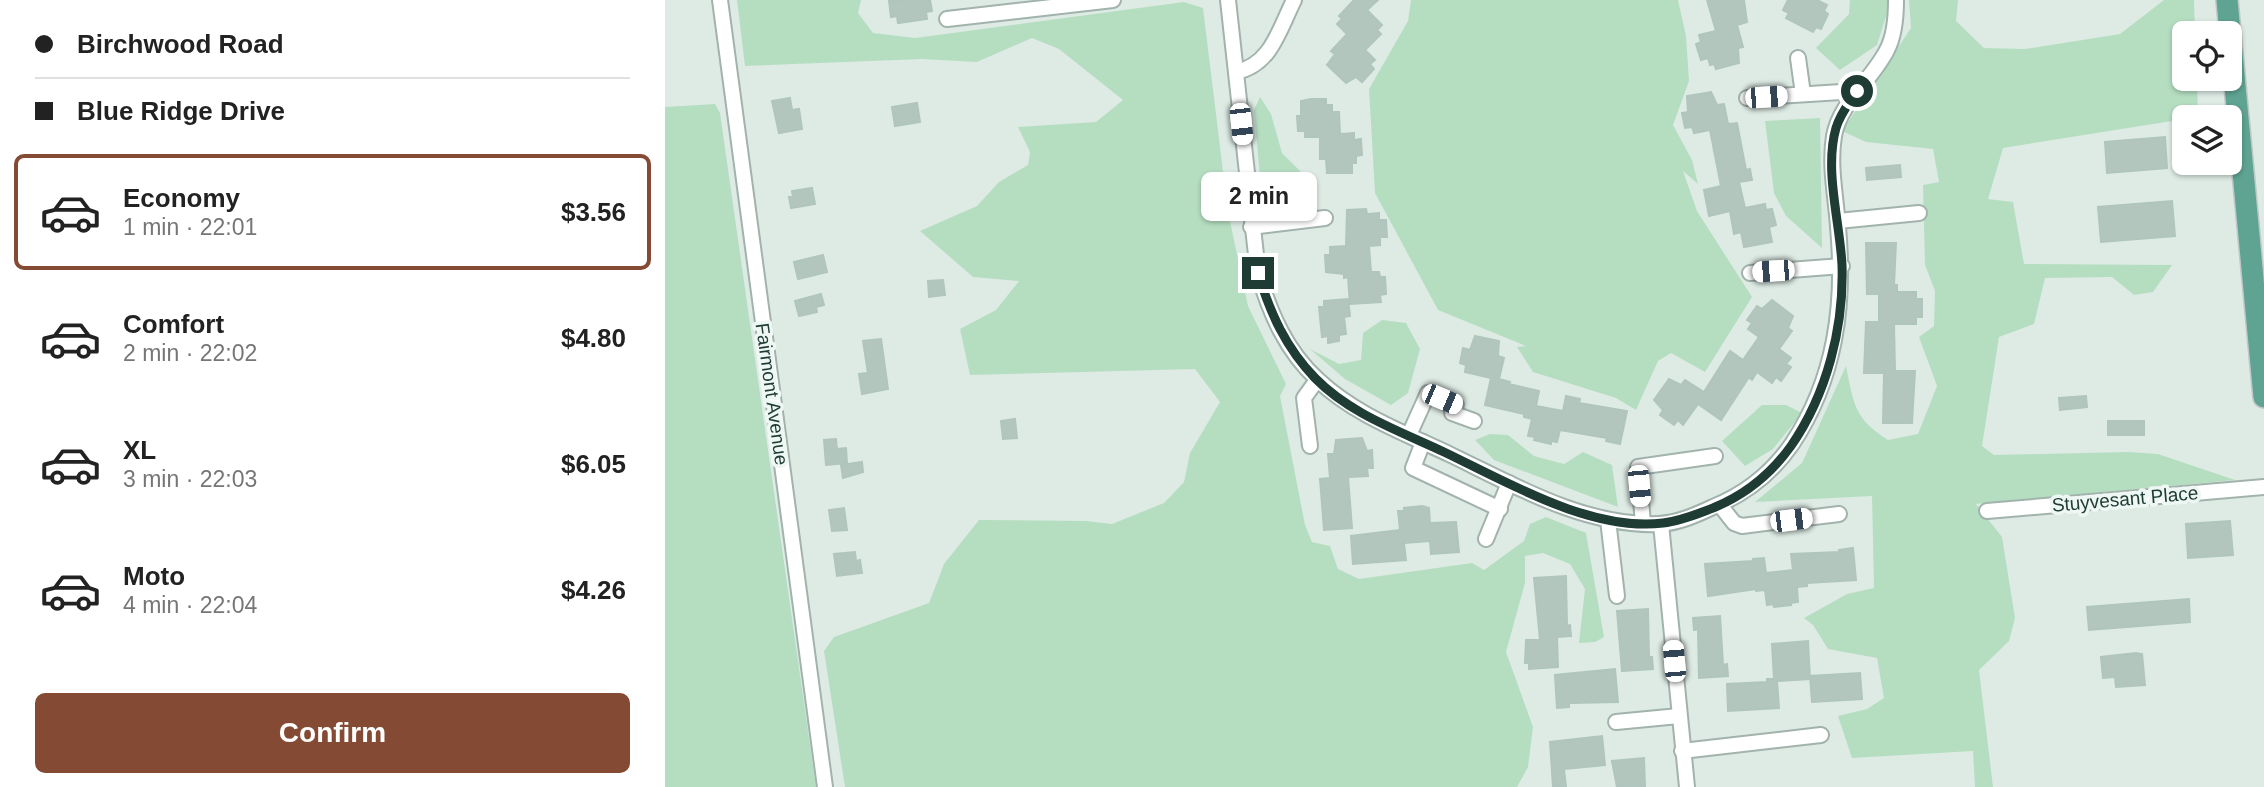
<!DOCTYPE html>
<meta charset="utf-8">
<style>
:root{--surface:#fff;--page:#f2f2f2;--text:#222;--muted:#767676;--line:#e0e0e0;--accent:#844a34}
body{margin:0;font-family:Arial,sans-serif;background:var(--page);color:var(--text);height:100vh;display:flex;flex-direction:column;font-size:26px;white-space:nowrap}
*{box-sizing:border-box;margin:0}
p{font-size:23px;color:var(--muted)}
.icon{flex:none;width:38px;height:38px;fill:none;stroke:currentColor;stroke-width:2;stroke-linecap:round;stroke-linejoin:round}
.map{position:relative;flex:1;overflow:hidden}
.side{display:flex;flex-direction:column;background:var(--surface);width:665px}
.side>*{flex:none}
.top-card{display:grid;align-content:center;height:154px;padding:0 35px;background:var(--surface)}
.controls{position:absolute;left:1507px;top:21px;display:grid;gap:14px}
.controls a{display:grid;place-items:center;width:70px;height:70px;border-radius:10px;background:var(--surface);box-shadow:0 2px 5px #0004;font-size:35px}
.end{position:absolute;width:32px;height:32px;margin:-16px;border:9px solid #1e3b34;background:#fff;box-shadow:0 0 0 4px #fff}
.from{border-radius:50%}
.bubble{position:absolute;height:49px;border-radius:10px;background:var(--surface);box-shadow:0 2px 5px #0004;font-size:23px;font-weight:700;line-height:49px;text-align:center}
.car{position:absolute;width:21px;height:42px;margin:-21px -10px;border-radius:9px;box-shadow:0 0 5px 2px #0007;background:linear-gradient(#fff 24%,#345 0 40%,#fff 0 76%,#345 0 86%,#fff 0)}
.top-card b{display:flex;align-items:center;gap:24px;height:66px;font-size:26px}
.top-card b+b{border-top:2px solid var(--line)}
.top-card i{width:18px;height:18px;background:var(--text)}
ul{padding:0;list-style:none}
li{display:flex;align-items:center;gap:21px;height:116px;margin:0 14px 10px;padding:0 21px;border:4px solid transparent;border-radius:10px}
li div{flex:1}
li b{display:block;font-size:26px}
li em{font-style:normal;font-weight:700}
li.selected{border-color:var(--accent)}
li>.icon{width:63px;height:63px;stroke-width:1.5}
.button{display:flex;gap:14px;margin-top:auto;padding:14px 35px}
.button a{flex:1;height:80px;border-radius:10px;background:var(--accent);color:#fff;font-size:28px;font-weight:700;line-height:80px;text-align:center}
main{display:flex;flex:1;min-height:0}
.map>svg:first-child{display:block}
</style>
<main>
<section class="side">
<div class="top-card">
<b><i class="from"></i>Birchwood Road</b>
<b><i></i>Blue Ridge Drive</b>
</div>
<ul>
<li class="selected"><svg class="icon" aria-label="car" viewBox="0 0 24 24"><path d="M5 17H2v-5l4-1 3-4h7l3 4 3 1v5h-3M9 17h6M6 11h13"/><circle cx="7" cy="17" r="2"/><circle cx="17" cy="17" r="2"/></svg><div><b>Economy</b><p>1 min · 22:01</p></div><em>$3.56</em></li>
<li><svg class="icon" aria-label="car" viewBox="0 0 24 24"><path d="M5 17H2v-5l4-1 3-4h7l3 4 3 1v5h-3M9 17h6M6 11h13"/><circle cx="7" cy="17" r="2"/><circle cx="17" cy="17" r="2"/></svg><div><b>Comfort</b><p>2 min · 22:02</p></div><em>$4.80</em></li>
<li><svg class="icon" aria-label="car" viewBox="0 0 24 24"><path d="M5 17H2v-5l4-1 3-4h7l3 4 3 1v5h-3M9 17h6M6 11h13"/><circle cx="7" cy="17" r="2"/><circle cx="17" cy="17" r="2"/></svg><div><b>XL</b><p>3 min · 22:03</p></div><em>$6.05</em></li>
<li><svg class="icon" aria-label="car" viewBox="0 0 24 24"><path d="M5 17H2v-5l4-1 3-4h7l3 4 3 1v5h-3M9 17h6M6 11h13"/><circle cx="7" cy="17" r="2"/><circle cx="17" cy="17" r="2"/></svg><div><b>Moto</b><p>4 min · 22:04</p></div><em>$4.26</em></li>
</ul>
<div class="button"><a>Confirm</a></div>
</section>
<div class="map">
<svg width="1599" height="787" viewBox="0 0 1599 787">
<rect width="100%" height="100%" fill="#deebe5"/>
<g fill="#b5dec1">
<polygon points="72,0 196,0 193,13 208,33 250,38 519,2 538,8 563,212 583,306 621,384 615,396 640,525 647,542 665,546 673,569 694,579 807,563 819,570 859,541 865,524 881,517 921,533 939,637 930,642 914,643 920,589 905,564 878,553 860,556 860,583 841,652 868,727 863,767 852,787 180,787 159,651 169,637 264,603 279,564 314,520 421,521 447,524 499,503 519,482 525,453 555,402 530,369 305,375 295,329 331,310 354,281 308,277 255,231 312,206 334,182 363,165 365,152 353,127 431,122 458,100 394,49 367,38 312,62 257,59 80,66"/>
<polygon points="746,0 1013,0 1021,36 1024,81 1008,125 1027,160 1033,184 1018,171 1032,211 1087,297 1040,372 1006,353 993,361 971,410 951,398 868,372 852,347 861,346 773,310 710,193 704,89 743,21"/>
<polygon points="1185,0 1222,0 1223,10 1212,45 1175,70 1151,48 1184,14"/>
<path d="M1244,0H1293L1291,21L1319,48L1360,49L1455,34L1499,0H1529L1530,33H1519V79H1532L1533,117H1519V125L1507,121L1338,148L1323,199L1348,202L1359,264L1507,265L1488,292L1469,295L1447,277L1380,278L1369,324L1334,337L1317,446L1329,455L1463,452L1493,454L1570,480L1311,504L1337,537L1350,618L1344,641L1314,670L1328,787H1310L1308,751L1187,758L1173,716L1202,709L1219,698L1212,658L1163,649L1148,625L1139,618L1182,594L1209,588L1207,496L1090,502L1137,463L1181,366C1189,405 1189,418 1223,440L1253,434L1272,386L1254,337L1269,326L1270,291L1260,265L1258,185L1274,182L1268,149L1201,142L1177,131L1246,28Z"/>
<polygon points="595,97 606,114 617,153 637,173 650,199 598,211 589,110"/>
<polygon points="50,104 55,113 151,787 0,787 0,107"/>
<polygon points="1155,118 1157,248 1121,216 1109,193 1100,121"/>
<polygon points="717,320 741,323 755,349 743,393 726,405 680,379 645,349 674,364 696,360 698,333"/>
<polygon points="1097,405 1121,405 1137,413 1108,449 1080,466 1057,441"/>
<polygon points="825,434 843,435 869,456 899,464 918,452 947,465 953,507 829,460 810,440"/>
</g>
<g fill="#b3c6be" stroke="#b0c5bd" stroke-width="2">
<polygon points="265,0 267,11 261,12 262,19 233,23 232,16 226,17 224,1"/>
<polygon points="689,0 713,0 702,10 717,25 712,30 716,34 700,50 710,60 705,64 709,69 697,82 691,77 681,83 662,65 670,54 666,51 682,34 672,24 677,19 674,16"/>
<polygon points="1042,0 1079,0 1082,22 1072,25 1078,47 1073,48 1074,63 1051,69 1049,64 1045,65 1043,58 1036,60 1031,44 1036,42 1034,35 1051,31"/>
<polygon points="1123,0 1152,0 1162,5 1159,11 1163,14 1156,29 1151,27 1148,32 1121,18 1124,13 1118,10"/>
<polygon points="1046,92 1052,105 1059,104 1063,124 1072,123 1081,170 1085,169 1087,180 1074,182 1080,208 1100,204 1101,210 1107,209 1111,225 1104,227 1107,242 1079,247 1076,232 1069,234 1065,211 1044,216 1039,190 1056,186 1045,130 1029,133 1027,127 1020,128 1017,113 1023,112 1022,96"/>
<polygon points="125,98 127,110 134,109 137,129 114,133 107,101"/>
<polygon points="646,99 661,99 661,105 667,105 667,112 674,112 675,134 689,133 689,140 696,139 697,155 691,156 691,163 687,163 687,173 662,173 661,159 655,159 655,137 640,137 640,131 633,131 632,116 636,116 636,101"/>
<polygon points="252,103 255,122 230,126 227,107"/>
<polygon points="1500,137 1502,168 1442,173 1440,142"/>
<polygon points="1235,165 1236,177 1202,180 1201,168"/>
<polygon points="147,188 150,204 126,208 124,197 128,197 127,191"/>
<polygon points="1507,201 1510,236 1436,242 1433,207"/>
<polygon points="701,209 702,214 714,213 714,220 721,220 722,237 715,237 715,245 704,246 706,272 714,272 715,277 720,277 721,294 715,295 716,302 685,304 683,277 679,278 679,274 661,272 660,255 665,255 665,247 681,246 682,210"/>
<polygon points="1201,243 1231,243 1229,285 1232,285 1232,292 1251,292 1251,299 1257,299 1257,317 1251,317 1251,324 1229,324 1230,371 1250,371 1247,423 1218,423 1219,373 1199,373 1201,322 1214,322 1214,294 1202,294"/>
<polygon points="158,255 162,272 133,279 129,262"/>
<polygon points="278,280 280,295 264,297 263,281"/>
<polygon points="156,294 159,305 151,307 152,312 134,316 130,301"/>
<polygon points="683,299 685,316 679,317 681,334 674,335 674,341 663,343 663,336 657,337 654,307 659,307 659,301"/>
<polygon points="1107,300 1128,316 1123,328 1127,331 1114,349 1126,358 1121,364 1126,367 1116,381 1111,377 1107,383 1092,372 1087,380 1084,377 1056,420 1033,404 1018,425 1013,420 1009,425 995,415 998,410 989,400 1004,379 1016,385 1020,380 1039,392 1065,351 1078,360 1094,337 1083,329 1087,323 1082,320 1092,306 1097,309"/>
<polygon points="810,336 834,341 833,356 839,358 834,379 845,382 844,384 874,391 871,406 898,411 901,396 915,399 914,403 962,411 955,444 941,441 942,438 895,430 892,442 886,441 886,444 869,440 870,437 863,436 867,419 859,417 859,414 820,405 826,378 800,372 801,365 795,363 798,348 805,350"/>
<polygon points="216,339 223,389 197,394 194,374 203,373 198,341"/>
<polygon points="1421,396 1422,407 1395,410 1394,398"/>
<polygon points="350,419 352,438 338,439 336,421"/>
<rect x="1443" y="421" width="36" height="14"/>
<polygon points="697,438 702,451 707,450 708,468 702,468 703,476 683,477 687,528 659,530 655,479 665,478 663,454 669,454 671,440"/>
<polygon points="171,439 172,449 181,448 182,463 161,465 159,440"/>
<polygon points="197,462 198,472 178,478 176,465"/>
<polygon points="757,506 764,508 765,523 791,522 794,552 766,554 765,541 739,543 741,560 688,564 686,536 735,530 733,511 739,511 739,508"/>
<polygon points="179,508 182,530 167,531 164,510"/>
<polygon points="1565,521 1568,555 1523,558 1521,524"/>
<polygon points="1188,548 1191,580 1142,583 1142,586 1132,587 1133,602 1126,603 1126,605 1109,607 1108,604 1102,605 1100,590 1091,591 1091,589 1043,596 1040,564 1088,561 1088,559 1099,558 1101,573 1128,570 1126,554 1175,552 1174,550"/>
<polygon points="190,552 191,561 195,560 197,573 172,576 169,554"/>
<polygon points="901,576 902,626 905,625 906,636 892,637 893,667 864,669 864,663 860,663 861,640 875,640 869,578"/>
<polygon points="1524,599 1525,622 1424,630 1422,607"/>
<polygon points="983,609 984,657 987,657 988,669 957,671 952,611"/>
<polygon points="1055,616 1058,665 1062,664 1063,676 1034,678 1033,629 1029,630 1028,618"/>
<polygon points="1143,641 1145,679 1112,681 1114,708 1063,711 1062,684 1102,682 1102,679 1109,679 1107,644"/>
<polygon points="1471,653 1477,654 1480,685 1451,687 1450,677 1438,678 1436,657"/>
<polygon points="950,669 953,702 904,703 904,707 892,708 890,675"/>
<polygon points="1195,673 1197,699 1147,702 1145,676"/>
<polygon points="937,736 940,765 899,769 901,787 888,787 885,742"/>
<polygon points="979,758 980,787 952,787 947,761"/>
</g>
<g fill="none" stroke-linecap="round" stroke-linejoin="round">
<defs>
<g id="minor">
<polyline points="55,0 160,787"/>
<path d="M563,0L593,273C605,313 621,351 653,380C690,415 740,433 786,455C850,486 921,527 994,524C1013,523 1031,515 1048,507C1080,494 1107,473 1127,444C1171,378 1180,304 1173,227C1171,197 1164,166 1169,136C1175,102 1207,80 1222,50C1230,35 1231,16 1231,0"/>
<polyline points="282,19 448,0"/>
<polyline points="1133,58 1138,94"/>
<path d="M571,72C606,65 614,30 629,0"/>
<polyline points="1082,98 1192,91"/>
<polyline points="1173,221 1254,213"/>
<polyline points="586,227 660,218"/>
<polyline points="1085,273 1177,266"/>
<polyline points="744,435 763,393 791,405 787,413 809,421"/>
<polyline points="758,442 748,468 835,509"/>
<polyline points="645,446 639,398 652,380"/>
<polyline points="1055,505 1069,523 1077,526 1174,514"/>
<polyline points="1322,511 1599,487"/>
<polyline points="943,520 952,596"/>
<polyline points="978,523 973,467 1050,456"/>
<polyline points="996,524 1022,787"/>
<polyline points="821,539 844,483"/>
<polyline points="951,722 1014,716"/>
<polyline points="1017,751 1156,735"/>
</g>
<polyline id="primary" points="1562,0 1599,397"/>
</defs>
<use href="#minor" stroke="#a1b3ac" stroke-width="18"/>
<use href="#primary" stroke="#c0c8c6" stroke-width="24"/>
<use href="#minor" stroke="#fff" stroke-width="14"/>
<use href="#primary" stroke="#5fa493" stroke-width="21"/>
</g>
<g fill="none" stroke-linecap="round" stroke-linejoin="round">
<path stroke="#1e3b34" stroke-width="9" d="M593,273C605,313 621,348 650,378C685,414 735,431 779,452C842,482 926,532 998,523C1016,521 1032,514 1048,508C1080,495 1106,474 1126,446C1162,394 1179,327 1177,265C1175,222 1159,170 1171,128C1175,114 1184,103 1192,91"/>
</g>
<g text-anchor="middle" dominant-baseline="central" stroke-width="7" stroke-linejoin="round" paint-order="stroke">
<g font-size="19" fill="#1e3b34" stroke="#eef7f3">
<text transform="translate(107 394) rotate(82)">Fairmont Avenue</text>
<text transform="translate(1460 499) rotate(-5)">Stuyvesant Place</text>
</g>
</g>
</svg>
<div class="controls">
<a><svg class="icon" aria-label="locate" viewBox="0 0 24 24"><circle cx="12" cy="12" r="6"/><path d="M12 2v4M12 18v4M2 12h4M18 12h4"/></svg></a>
<a><svg class="icon" aria-label="layers" viewBox="0 0 24 24"><path d="M12 4l9 5-9 5-9-5zM3 14l9 5 9-5"/></svg></a>
</div>
<i class="end from" style="left:1192px;top:91px"></i>
<i class="end" style="left:593px;top:273px"></i>
<div class="bubble" style="left:536px;top:172px;width:116px">2 min</div>
<i class="car" style="left:1101px;top:97px;rotate:86deg"></i>
<i class="car" style="left:576px;top:124px;rotate:174deg"></i>
<i class="car" style="left:1108px;top:271px;rotate:266deg"></i>
<i class="car" style="left:777px;top:399px;rotate:113deg"></i>
<i class="car" style="left:974px;top:486px;rotate:175deg"></i>
<i class="car" style="left:1126px;top:520px;rotate:83deg"></i>
<i class="car" style="left:1009px;top:661px;rotate:355deg"></i>
</div>
</main>
